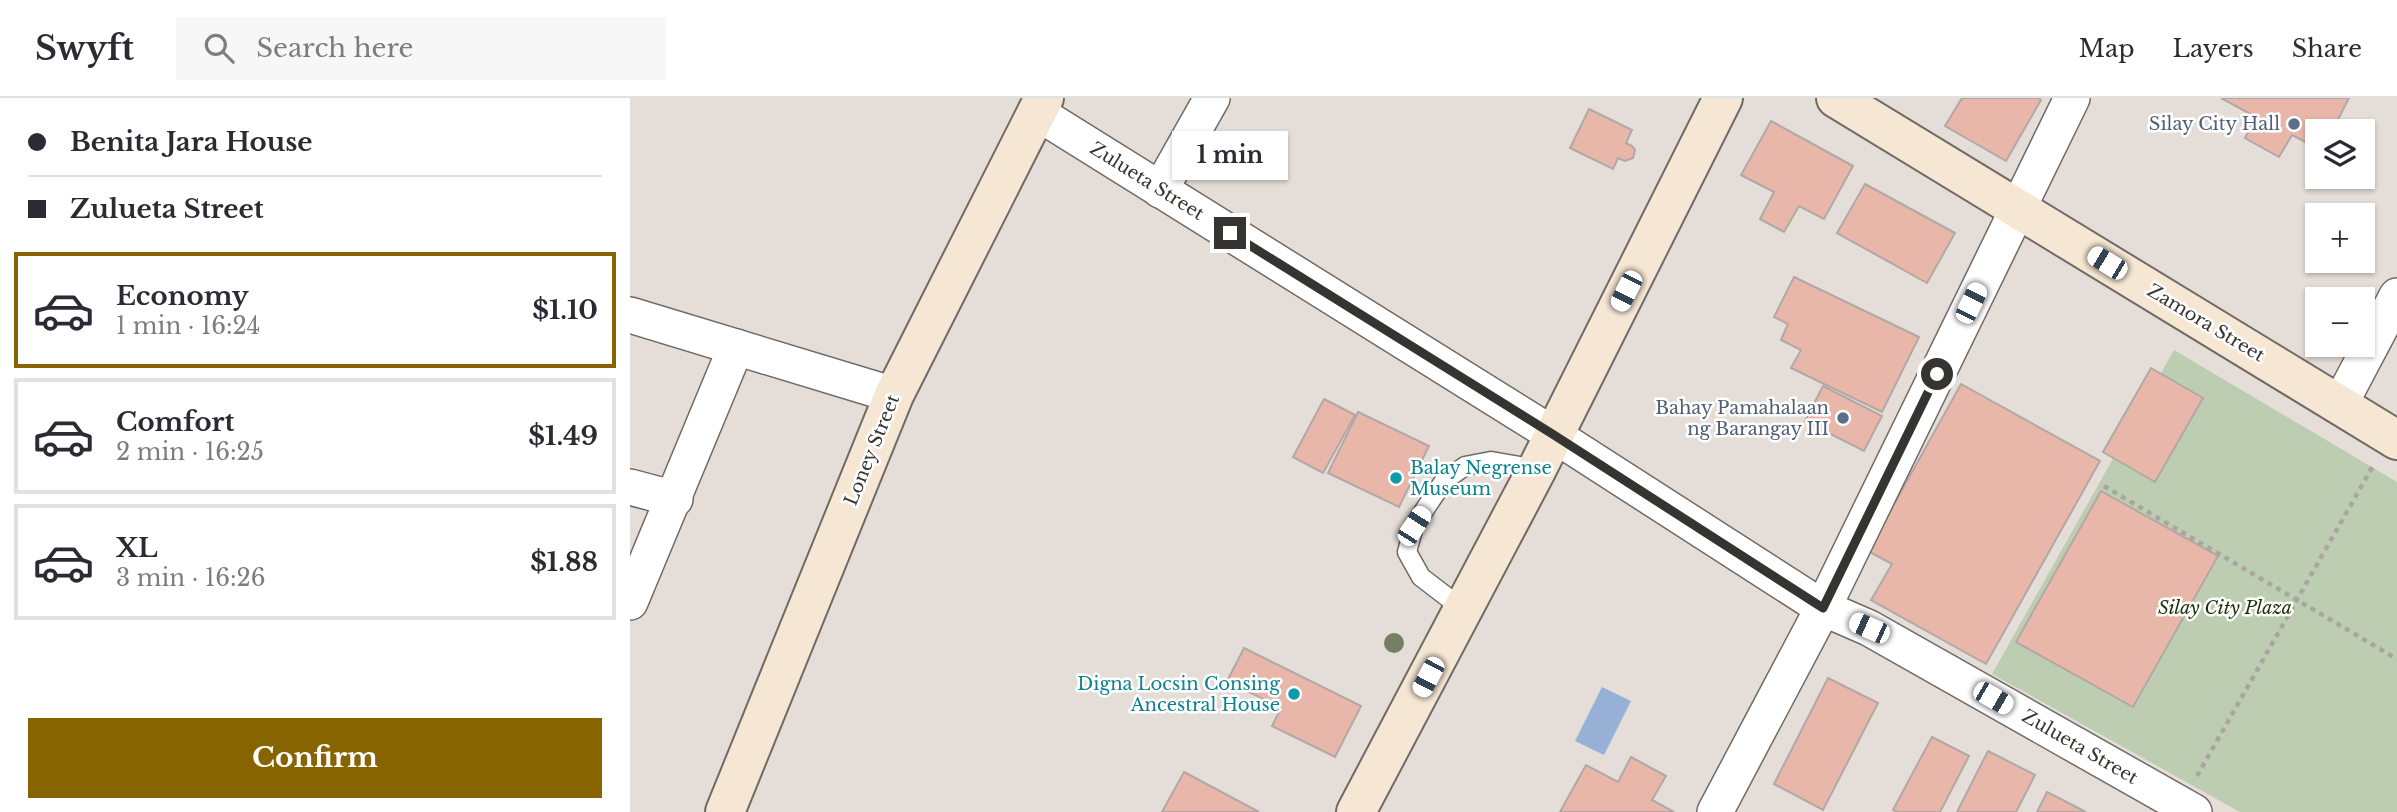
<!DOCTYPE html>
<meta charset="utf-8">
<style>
:root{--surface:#fff;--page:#f7f7f7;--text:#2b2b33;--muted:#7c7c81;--line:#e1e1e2;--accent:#886400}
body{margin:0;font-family:"Libre Baskerville",serif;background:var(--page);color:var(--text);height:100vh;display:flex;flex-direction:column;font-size:26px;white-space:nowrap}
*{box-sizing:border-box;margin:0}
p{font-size:23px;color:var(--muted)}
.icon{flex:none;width:38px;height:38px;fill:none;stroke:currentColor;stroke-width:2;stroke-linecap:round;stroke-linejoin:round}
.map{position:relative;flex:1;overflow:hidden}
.sheet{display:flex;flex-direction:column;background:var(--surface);width:630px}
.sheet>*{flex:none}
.banner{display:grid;align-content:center;height:154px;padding:0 28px;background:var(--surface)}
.controls{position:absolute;left:1675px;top:21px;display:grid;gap:14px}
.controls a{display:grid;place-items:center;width:70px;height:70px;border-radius:0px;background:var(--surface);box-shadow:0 2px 5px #0004;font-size:35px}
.end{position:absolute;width:32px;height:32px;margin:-16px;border:9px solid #363431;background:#fff;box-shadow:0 0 0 4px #fff}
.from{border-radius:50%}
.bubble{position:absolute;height:49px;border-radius:0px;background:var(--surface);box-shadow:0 2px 5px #0004;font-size:23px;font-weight:700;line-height:49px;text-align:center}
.car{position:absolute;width:21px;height:42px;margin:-21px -10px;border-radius:9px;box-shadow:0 0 5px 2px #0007;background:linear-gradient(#fff 24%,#345 0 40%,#fff 0 76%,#345 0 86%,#fff 0)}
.banner b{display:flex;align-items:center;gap:24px;height:66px;font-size:26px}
.banner b+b{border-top:2px solid var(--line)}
.banner i{width:18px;height:18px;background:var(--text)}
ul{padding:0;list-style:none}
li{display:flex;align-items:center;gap:21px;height:116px;margin:0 14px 10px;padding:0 14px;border:4px solid var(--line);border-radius:0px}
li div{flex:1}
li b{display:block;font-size:26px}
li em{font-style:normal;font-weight:700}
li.active{border-color:var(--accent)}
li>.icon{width:63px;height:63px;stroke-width:1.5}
.button{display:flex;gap:14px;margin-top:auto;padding:14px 28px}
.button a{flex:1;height:80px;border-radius:0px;background:var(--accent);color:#fff;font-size:28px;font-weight:700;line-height:80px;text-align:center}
header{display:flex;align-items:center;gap:42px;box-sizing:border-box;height:98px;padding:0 35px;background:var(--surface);border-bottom:2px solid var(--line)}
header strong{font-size:33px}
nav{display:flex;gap:38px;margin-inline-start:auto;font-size:24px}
.search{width:490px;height:63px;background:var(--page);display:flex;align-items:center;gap:18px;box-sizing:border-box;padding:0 24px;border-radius:0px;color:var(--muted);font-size:26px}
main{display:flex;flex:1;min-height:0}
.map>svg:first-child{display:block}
</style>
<header>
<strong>Swyft</strong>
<div class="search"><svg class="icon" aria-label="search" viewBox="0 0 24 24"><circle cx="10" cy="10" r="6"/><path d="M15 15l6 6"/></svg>Search here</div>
<nav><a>Map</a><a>Layers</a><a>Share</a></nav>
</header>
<main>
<section class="sheet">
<div class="banner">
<b><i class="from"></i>Benita Jara House</b>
<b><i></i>Zulueta Street</b>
</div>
<ul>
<li class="active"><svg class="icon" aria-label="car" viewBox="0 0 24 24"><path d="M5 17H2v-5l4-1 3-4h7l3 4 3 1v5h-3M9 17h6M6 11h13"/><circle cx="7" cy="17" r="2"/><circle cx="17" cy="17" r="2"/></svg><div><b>Economy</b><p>1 min · 16:24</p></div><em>$1.10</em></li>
<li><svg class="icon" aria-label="car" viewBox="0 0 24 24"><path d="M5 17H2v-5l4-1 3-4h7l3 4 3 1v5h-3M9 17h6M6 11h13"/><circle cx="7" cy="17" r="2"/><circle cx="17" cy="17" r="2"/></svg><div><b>Comfort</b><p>2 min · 16:25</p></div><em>$1.49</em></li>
<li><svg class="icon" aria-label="car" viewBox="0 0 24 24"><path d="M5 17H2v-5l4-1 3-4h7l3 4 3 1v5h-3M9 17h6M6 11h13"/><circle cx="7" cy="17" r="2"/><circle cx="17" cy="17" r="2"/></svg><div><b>XL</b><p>3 min · 16:26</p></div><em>$1.88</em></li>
</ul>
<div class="button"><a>Confirm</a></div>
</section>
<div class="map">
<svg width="1767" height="714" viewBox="0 0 1767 714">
<rect width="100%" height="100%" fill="#e5ded8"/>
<polygon fill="#bccdb2" points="1544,252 1767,384 1767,714 1610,714 1362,576"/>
<polygon fill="#97b0d6" points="972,589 1001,603 974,657 945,643"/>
<g fill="#e9b7aa" stroke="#b1a8a5" stroke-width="2">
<polygon points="1332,0 1408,0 1411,2 1376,63 1315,28"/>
<polygon points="1591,0 1719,0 1702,33 1687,33 1687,50 1662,37 1649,59 1615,40 1626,19"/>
<polygon points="959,11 1002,32 996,45 1002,48 1005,52 1003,60 995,63 988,60 983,71 940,50"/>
<polygon points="1141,23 1223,68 1194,121 1169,108 1154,134 1130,121 1144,94 1111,77"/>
<polygon points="1235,86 1325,135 1297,185 1207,135"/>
<polygon points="1164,179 1289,239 1252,314 1161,270 1171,252 1151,242 1158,226 1144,219"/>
<polygon points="1521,270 1573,300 1525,384 1473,354"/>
<polygon points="1331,286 1470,363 1356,566 1241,502 1262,466 1238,453"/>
<polygon points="1193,288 1252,318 1234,353 1175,323"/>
<polygon points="694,301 725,317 693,375 663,359"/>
<polygon points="728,314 799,348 769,409 698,375"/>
<polygon points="1471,393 1588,458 1503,609 1386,544"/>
<polygon points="614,550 731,608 705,659 642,628 651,610 597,583"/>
<polygon points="1198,580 1248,605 1193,712 1144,686"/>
<polygon points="1302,639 1339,658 1310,714 1268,714 1263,712"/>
<polygon points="1358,653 1405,677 1386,714 1327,714"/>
<polygon points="1001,659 1036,678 1022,702 1044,714 930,714 956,667 988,684"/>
<polygon points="554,674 629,714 532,714"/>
<polygon points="1417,694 1456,714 1407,714"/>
</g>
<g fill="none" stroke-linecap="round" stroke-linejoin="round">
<defs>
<polyline id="lane" points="834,512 791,479 777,454 784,428 797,408 814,383 835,368 861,363 907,371"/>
<g id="street">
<polyline points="406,14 924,337 1193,510 1239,530 1564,714"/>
<polyline points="530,92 582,0"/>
<polyline points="0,217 264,297"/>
<polyline points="1710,306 1767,198"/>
<polyline points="0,389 45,401"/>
<polyline points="0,504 106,249"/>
<polyline points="1085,714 1193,510 1442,0"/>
</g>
<g id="secondary">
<polyline points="1206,0 1767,342"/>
<polyline points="95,714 264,297 414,0"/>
<polyline points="726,714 907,371 1093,0"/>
</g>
</defs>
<use href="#lane" stroke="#706a65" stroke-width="21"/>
<use href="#street" stroke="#706a65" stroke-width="38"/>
<use href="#secondary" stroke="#706a65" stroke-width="42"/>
<g stroke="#aaa5a0" stroke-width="4.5" stroke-dasharray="5 5" stroke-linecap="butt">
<polyline points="1474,388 1767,561"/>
<polyline points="1567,678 1744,366"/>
</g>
<use href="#lane" stroke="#fff" stroke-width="18"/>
<use href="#street" stroke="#fff" stroke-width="35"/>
<use href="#secondary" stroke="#f6e7d4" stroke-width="38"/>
</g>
<circle fill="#767f64" cx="764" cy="545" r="10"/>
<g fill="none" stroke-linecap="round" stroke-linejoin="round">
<polyline stroke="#363431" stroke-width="9" points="600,135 924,337 1193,510 1307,276"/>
</g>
<g fill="#5c6f8a" stroke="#fff" stroke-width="2.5">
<circle cx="1664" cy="26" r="7"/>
<circle cx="1213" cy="320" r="7"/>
</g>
<g fill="#0f9aa8" stroke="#fff" stroke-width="2.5">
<circle cx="766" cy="380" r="7"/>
<circle cx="664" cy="596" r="7"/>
</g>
<g text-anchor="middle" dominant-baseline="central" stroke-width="5" stroke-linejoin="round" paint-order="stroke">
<g font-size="18" fill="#4e5e75" stroke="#fff" text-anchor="end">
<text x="1650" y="26">Silay City Hall</text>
<text x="1199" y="310">Bahay Pamahalaan<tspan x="1199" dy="21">ng Barangay III</tspan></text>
</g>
<g font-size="18" fill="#363431" stroke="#fff">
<text transform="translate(517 83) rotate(32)">Zulueta Street</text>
<text transform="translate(1576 225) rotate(31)">Zamora Street</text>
<text transform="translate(242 352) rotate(-68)">Loney Street</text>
<text transform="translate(1450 649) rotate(30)">Zulueta Street</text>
</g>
<g font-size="18" fill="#0d838f" stroke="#fff" text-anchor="start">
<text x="780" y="370">Balay Negrense<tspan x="780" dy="21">Museum</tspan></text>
<text x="650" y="586" text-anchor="end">Digna Locsin Consing<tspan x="650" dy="21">Ancestral House</tspan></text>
</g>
<g font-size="18" font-style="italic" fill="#1b3206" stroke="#fff">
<text x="1595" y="510">Silay City Plaza</text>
</g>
</g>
</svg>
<div class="controls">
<a><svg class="icon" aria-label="layers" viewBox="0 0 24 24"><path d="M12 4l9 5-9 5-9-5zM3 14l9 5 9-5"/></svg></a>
<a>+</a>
<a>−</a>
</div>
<i class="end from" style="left:1307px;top:276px"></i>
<i class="end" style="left:600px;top:135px"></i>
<div class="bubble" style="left:542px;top:33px;width:116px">1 min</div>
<i class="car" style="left:1477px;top:165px;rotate:301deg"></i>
<i class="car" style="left:996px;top:193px;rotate:207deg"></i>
<i class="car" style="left:1341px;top:205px;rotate:26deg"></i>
<i class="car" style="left:784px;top:428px;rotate:33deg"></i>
<i class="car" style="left:1239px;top:530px;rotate:294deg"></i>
<i class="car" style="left:798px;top:579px;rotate:208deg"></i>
<i class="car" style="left:1363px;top:600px;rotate:120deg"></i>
</div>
</main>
